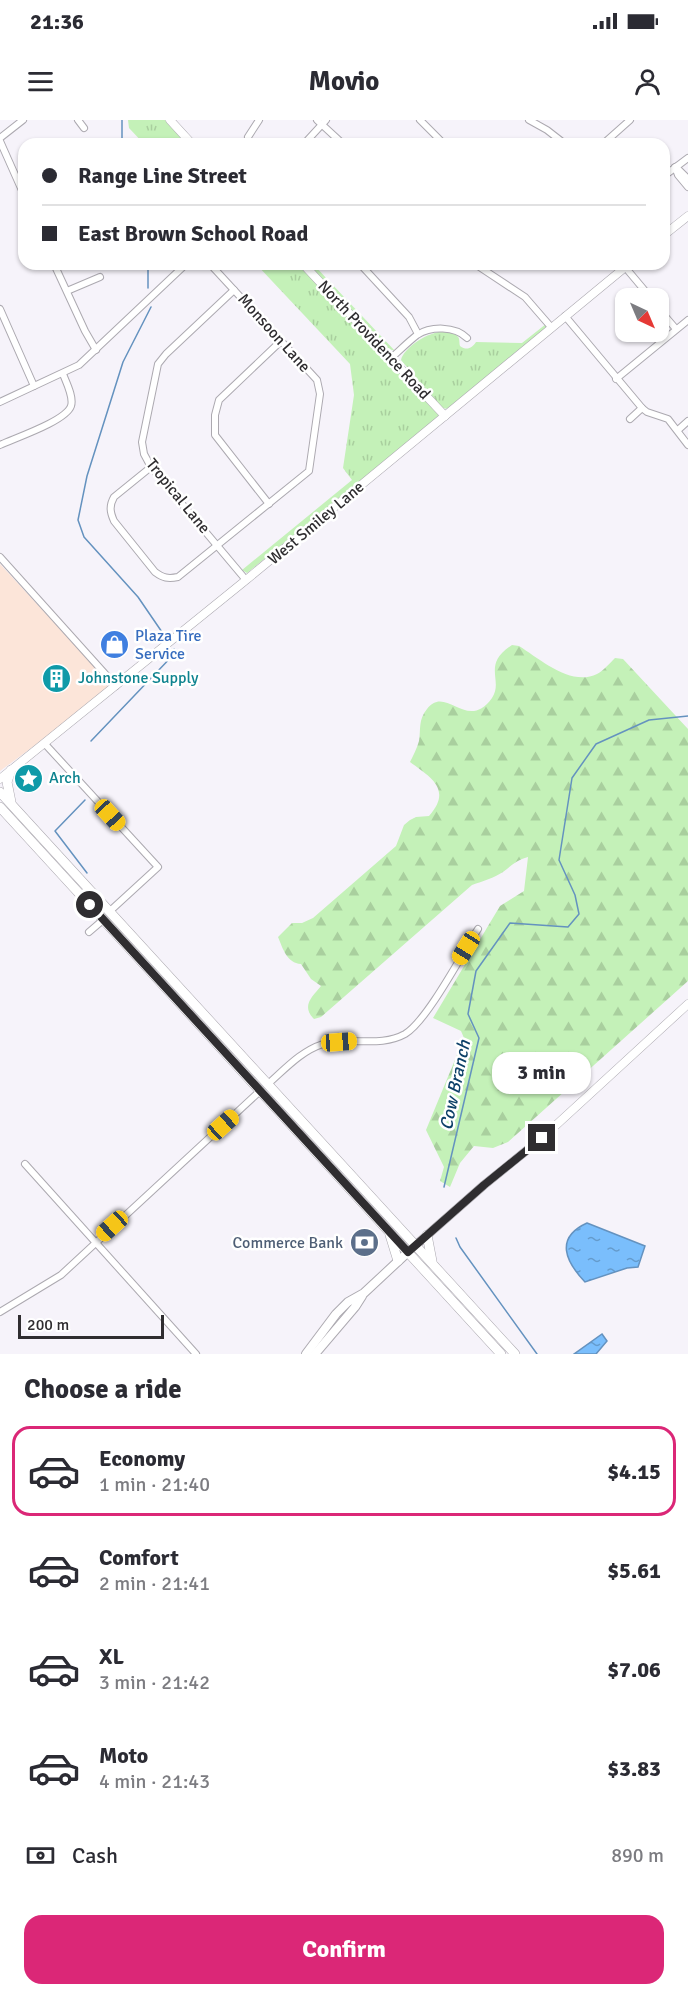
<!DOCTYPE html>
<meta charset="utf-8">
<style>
:root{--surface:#fff;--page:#f2f2f3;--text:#2b2b33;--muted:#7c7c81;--line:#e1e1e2;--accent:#db2777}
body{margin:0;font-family:Signika,sans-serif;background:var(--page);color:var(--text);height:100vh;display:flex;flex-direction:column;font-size:22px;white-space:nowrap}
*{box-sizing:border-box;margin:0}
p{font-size:20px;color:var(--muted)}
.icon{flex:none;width:33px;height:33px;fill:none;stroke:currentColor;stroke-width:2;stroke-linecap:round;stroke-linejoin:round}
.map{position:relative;height:1234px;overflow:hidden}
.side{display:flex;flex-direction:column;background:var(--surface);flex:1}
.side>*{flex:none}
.guide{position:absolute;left:18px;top:18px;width:652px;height:132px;border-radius:18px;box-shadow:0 2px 4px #0004;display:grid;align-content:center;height:132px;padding:0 24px;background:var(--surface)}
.needle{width:39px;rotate:136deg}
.tools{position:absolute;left:615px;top:168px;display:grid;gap:12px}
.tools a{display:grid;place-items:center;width:54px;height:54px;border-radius:12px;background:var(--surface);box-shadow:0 2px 4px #0004;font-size:30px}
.scale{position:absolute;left:18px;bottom:15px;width:146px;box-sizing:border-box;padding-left:6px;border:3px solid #2f2d30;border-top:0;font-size:16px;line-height:21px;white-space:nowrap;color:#2f2d30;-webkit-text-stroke:4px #fff;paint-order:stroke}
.end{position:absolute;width:27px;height:27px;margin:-14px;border:8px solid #2f2d30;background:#fff;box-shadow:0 0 0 3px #fff}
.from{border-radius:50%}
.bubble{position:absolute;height:42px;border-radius:18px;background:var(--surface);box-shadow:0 2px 4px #0004;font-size:20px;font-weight:800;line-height:42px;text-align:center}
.car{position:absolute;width:18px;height:36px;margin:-18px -9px;border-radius:8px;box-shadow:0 0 4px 2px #0007;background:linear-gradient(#f5c518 24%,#345 0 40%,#f5c518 0 76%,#345 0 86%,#f5c518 0)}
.guide b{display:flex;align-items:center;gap:21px;height:57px;font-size:22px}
.guide b+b{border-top:2px solid var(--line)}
.guide i{width:15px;height:15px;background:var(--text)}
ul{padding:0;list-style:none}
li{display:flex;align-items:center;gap:18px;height:90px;margin:0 12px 9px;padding:0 12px;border:3px solid transparent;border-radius:18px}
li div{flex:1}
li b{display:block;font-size:22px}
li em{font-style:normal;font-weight:800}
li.on{border-color:var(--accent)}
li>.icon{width:54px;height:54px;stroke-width:1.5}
h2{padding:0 24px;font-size:27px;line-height:72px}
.pay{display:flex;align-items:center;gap:15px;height:66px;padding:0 24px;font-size:22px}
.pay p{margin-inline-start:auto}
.primary-button{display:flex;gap:12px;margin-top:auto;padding:12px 24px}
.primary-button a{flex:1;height:69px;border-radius:18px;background:var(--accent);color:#fff;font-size:24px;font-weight:800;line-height:69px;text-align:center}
.status{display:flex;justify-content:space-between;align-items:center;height:42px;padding:0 30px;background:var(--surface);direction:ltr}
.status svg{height:16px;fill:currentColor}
header{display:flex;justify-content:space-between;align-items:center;height:78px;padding:0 24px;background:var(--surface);font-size:27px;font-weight:800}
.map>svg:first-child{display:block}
</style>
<div class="status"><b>21:36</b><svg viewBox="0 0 49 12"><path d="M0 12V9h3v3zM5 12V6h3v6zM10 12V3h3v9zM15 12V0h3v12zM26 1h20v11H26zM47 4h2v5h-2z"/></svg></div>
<header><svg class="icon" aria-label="menu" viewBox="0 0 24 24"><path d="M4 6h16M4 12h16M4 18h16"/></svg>Movio<svg class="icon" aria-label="person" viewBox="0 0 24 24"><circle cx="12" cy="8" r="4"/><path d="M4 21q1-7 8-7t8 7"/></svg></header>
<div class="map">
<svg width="688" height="1234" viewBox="0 0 688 1234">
<defs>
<pattern id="grass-tufts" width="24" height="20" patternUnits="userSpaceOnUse" patternTransform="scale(1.5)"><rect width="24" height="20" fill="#c4f1b8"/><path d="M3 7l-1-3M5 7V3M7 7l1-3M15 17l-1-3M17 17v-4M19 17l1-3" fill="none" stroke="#a9cf9e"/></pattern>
<pattern id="forest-firs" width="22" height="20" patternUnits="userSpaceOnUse" patternTransform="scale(1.5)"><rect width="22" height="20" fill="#c4f1b8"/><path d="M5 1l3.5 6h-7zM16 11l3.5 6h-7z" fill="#a9cf9e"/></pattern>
<pattern id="water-ripples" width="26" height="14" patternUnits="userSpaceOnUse" patternTransform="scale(1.5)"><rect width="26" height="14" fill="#7abefc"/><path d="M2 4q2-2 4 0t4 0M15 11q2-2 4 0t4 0" fill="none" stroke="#649bcc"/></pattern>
</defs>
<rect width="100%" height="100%" fill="#f6f3fa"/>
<polygon fill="#fce5d9" points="0,444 109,562 106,569 57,609 0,651"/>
<g fill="url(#grass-tufts)">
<polygon points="128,0 165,0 187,24 144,24 129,8"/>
<polygon points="256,144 300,144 438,294 438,298 247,453 242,450 352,360 343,348 354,275 350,244"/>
<polygon points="308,144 313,144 395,231 386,228"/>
<path d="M546,204V209L449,289L441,288L401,240C404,225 445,200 458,217C460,219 459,223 460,226C467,231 472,228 476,222L522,223Z"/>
</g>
<path fill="url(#forest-firs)" d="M512,525L519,526C540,539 571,567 597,554C603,551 610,543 615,538L623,539L688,609V861L508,1022L493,1028L474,1026L460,1043L450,1067L440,1061L444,1047L426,1010L464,918L461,911L433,898L500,786L524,771L528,737C517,740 512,745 503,752C494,758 483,761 472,765L321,897L314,899C301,886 312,877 321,866L311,859L301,844C287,843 283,829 278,817L292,803H302L313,798L396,726L404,705L410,700L416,697L429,696C453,669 430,657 410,642C413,636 417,628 419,621C421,609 418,600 427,589C446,564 467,613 492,578C504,560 481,545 512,525Z"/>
<g fill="url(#water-ripples)" stroke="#6492bf" stroke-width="1.5">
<path d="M587,1103L645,1126L638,1147L627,1148L585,1162C566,1142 554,1118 587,1103Z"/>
<polygon points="602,1214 607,1221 596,1234 574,1234"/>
</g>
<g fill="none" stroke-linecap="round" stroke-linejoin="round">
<g stroke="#6492bf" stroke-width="1.5">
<polyline points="122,0 122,24"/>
<polyline points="148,144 148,168"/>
<polyline points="151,187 123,242 87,356 78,400 84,417 138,477 164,515"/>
<polyline points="91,621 176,532 174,529"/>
<polyline points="85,680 55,711 87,753"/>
<polyline points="444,1067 479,918 468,894 476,851 510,803 568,807 579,794 575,775 559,740 572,658 596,624 649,600 688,596"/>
<polyline points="456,1118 460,1127 537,1234"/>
</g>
<defs>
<g id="minor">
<polyline points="78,0 84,8"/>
<polyline points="317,0 343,24"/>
<polyline points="420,0 444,24"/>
<polyline points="529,0 547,10 565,24"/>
<polyline points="248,17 259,0"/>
<polyline points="0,18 23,0"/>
<polyline points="0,21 24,75"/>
<polyline points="304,24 326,0"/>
<polyline points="603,24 630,0"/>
<polyline points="675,47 678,55 688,67"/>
<polyline points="676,47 688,59"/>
<polyline points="664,56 688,38"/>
<polyline points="54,144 85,211 96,230"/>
<polyline points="360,144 409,197 418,214"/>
<polyline points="475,144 525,177 551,207"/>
<polyline points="625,147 651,178"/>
<polyline points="234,170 166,234 158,244 142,322 144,334 151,347 246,460"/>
<polyline points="67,171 100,157"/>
<polyline points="658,188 676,209"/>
<polyline points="0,189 34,266"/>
<polyline points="565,196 642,288 647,292 668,299 688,325"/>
<path d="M391,238C399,231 408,222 417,215C431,206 455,206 467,218"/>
<polyline points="616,259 688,200"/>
<polyline points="0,282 79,245 186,144"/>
<polyline points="630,299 642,288"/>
<polyline points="678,310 688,301"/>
<path d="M0,325C15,318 66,301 71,286C74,277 66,262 63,254"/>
<path d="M151,347L114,377C109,386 110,392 114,401L155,452C163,458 168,459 178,457L309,351L320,274L317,260L210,144"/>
<polyline points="269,384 215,315 215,295 219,280 281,221"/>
<polyline points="0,437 116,566"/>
<polyline points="45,624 158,747 110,791"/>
<polyline points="89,812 103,800"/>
<path d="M268,964C285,949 301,931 323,924C349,916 380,928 405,914C427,901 462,834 478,809"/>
<polyline points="25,1044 196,1234"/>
<polyline points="0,1192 61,1155 260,971"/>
</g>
<g id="tertiary">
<polyline points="170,0 192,24"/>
<polyline points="664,115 688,96"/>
<polyline points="303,144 445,296"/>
<polyline points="0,659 246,460 629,144"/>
<polyline points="408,1132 484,1065 542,1018 688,884"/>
</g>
<g id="secondary">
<polyline points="306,1234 336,1194 348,1182 364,1173 408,1132"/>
<polyline points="315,1234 355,1187 362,1176"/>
</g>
<g id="primary">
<polyline points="0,672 515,1234"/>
<polyline points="11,682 7,662 11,650"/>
<polyline points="0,687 501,1234"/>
<polyline points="390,1115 398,1141"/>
<polyline points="427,1115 432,1141"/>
</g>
</defs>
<use href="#minor" stroke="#aca9b0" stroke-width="8"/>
<use href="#tertiary" stroke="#aca9b0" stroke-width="9"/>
<use href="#secondary" stroke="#aca9b0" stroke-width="10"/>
<use href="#primary" stroke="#aca9b0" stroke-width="10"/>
<use href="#minor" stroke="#fff" stroke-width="6"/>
<use href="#tertiary" stroke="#fff" stroke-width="8"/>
<use href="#secondary" stroke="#fff" stroke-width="8"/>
<use href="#primary" stroke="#fff" stroke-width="9"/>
</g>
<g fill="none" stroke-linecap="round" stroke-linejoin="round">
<polyline stroke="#2f2d30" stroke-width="8" points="90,785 408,1132 484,1065 542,1018"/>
</g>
<defs>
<symbol id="shop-disc" viewBox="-11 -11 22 22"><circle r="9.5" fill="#3f7fe0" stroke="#fff"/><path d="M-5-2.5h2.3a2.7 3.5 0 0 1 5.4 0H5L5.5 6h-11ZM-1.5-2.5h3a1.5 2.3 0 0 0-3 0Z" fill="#fff"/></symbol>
<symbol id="building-disc" viewBox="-11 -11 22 22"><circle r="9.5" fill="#0f9aa8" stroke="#fff"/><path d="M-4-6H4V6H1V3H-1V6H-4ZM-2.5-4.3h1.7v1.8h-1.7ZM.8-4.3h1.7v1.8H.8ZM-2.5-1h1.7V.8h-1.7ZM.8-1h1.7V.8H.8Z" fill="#fff"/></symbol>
<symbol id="sight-disc" viewBox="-11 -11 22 22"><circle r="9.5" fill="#0f9aa8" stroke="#fff"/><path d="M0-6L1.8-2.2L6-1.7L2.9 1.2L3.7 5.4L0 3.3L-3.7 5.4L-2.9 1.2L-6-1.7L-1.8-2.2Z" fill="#fff"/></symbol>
<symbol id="bank-disc" viewBox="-11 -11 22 22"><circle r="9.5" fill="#5c6f8a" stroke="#fff"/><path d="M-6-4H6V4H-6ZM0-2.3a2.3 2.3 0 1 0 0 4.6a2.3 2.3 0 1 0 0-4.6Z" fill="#fff"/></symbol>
</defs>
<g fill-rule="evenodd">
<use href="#shop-disc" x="98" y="508" width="33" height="33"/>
<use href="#building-disc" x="40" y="542" width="33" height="33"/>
<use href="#sight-disc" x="12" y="642" width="33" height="33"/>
<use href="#bank-disc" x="348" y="1106" width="33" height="33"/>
</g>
<g text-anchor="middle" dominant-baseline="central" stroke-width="5" stroke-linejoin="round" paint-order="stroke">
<g font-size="16" fill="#2f2d30" stroke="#fff">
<text transform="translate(274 213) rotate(48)">Monsoon Lane</text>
<text transform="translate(374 220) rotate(47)">North Providence Road</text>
<text transform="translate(178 376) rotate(51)">Tropical Lane</text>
<text transform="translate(316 403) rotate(-40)">West Smiley Lane</text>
</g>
<g font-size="16" fill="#366cbe" stroke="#fff" text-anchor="start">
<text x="135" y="516">Plaza Tire<tspan x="135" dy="18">Service</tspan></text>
</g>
<g font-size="16" fill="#0d838f" stroke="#fff" text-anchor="start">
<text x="78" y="558">Johnstone Supply</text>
<text x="49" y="658">Arch</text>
</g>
<g font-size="16" fill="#4e5e75" stroke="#fff" text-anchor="end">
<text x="343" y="1123">Commerce Bank</text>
</g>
<g font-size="18" font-style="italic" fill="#0d4068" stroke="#fff">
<text transform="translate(455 965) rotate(-78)">Cow Branch</text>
</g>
</g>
</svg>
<div class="tools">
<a><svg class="needle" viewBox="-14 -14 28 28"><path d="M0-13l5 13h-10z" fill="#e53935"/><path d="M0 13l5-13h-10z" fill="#7c7c81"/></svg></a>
</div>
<div class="scale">200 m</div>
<i class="end from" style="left:90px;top:785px"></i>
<i class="end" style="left:542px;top:1018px"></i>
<div class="bubble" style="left:492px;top:932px;width:99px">3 min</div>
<i class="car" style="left:110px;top:695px;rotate:137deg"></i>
<i class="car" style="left:466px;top:828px;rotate:212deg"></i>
<i class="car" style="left:339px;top:922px;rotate:86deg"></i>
<i class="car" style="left:223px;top:1005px;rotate:48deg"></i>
<i class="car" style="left:112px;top:1106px;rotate:228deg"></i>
<div class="guide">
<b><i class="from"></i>Range Line Street</b>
<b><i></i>East Brown School Road</b>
</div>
</div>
<section class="side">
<h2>Choose a ride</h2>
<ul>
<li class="on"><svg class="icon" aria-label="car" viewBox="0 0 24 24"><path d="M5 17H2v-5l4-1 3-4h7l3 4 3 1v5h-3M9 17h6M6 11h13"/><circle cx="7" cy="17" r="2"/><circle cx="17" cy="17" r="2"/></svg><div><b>Economy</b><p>1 min · 21:40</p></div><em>$4.15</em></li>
<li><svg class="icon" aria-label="car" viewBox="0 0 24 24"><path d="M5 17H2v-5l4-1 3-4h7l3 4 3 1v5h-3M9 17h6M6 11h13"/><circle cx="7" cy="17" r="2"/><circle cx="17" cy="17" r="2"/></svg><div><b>Comfort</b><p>2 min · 21:41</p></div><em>$5.61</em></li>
<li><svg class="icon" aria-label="car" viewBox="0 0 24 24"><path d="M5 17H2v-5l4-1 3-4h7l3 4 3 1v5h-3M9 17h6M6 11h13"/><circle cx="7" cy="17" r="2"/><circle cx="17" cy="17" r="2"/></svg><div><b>XL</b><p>3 min · 21:42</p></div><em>$7.06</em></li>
<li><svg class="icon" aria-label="car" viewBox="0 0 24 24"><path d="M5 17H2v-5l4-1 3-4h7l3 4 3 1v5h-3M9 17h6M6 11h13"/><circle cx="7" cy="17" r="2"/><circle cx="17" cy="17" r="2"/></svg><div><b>Moto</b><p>4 min · 21:43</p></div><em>$3.83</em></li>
</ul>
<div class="pay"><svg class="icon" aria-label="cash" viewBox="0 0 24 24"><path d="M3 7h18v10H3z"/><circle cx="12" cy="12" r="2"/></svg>Cash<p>890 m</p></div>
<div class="primary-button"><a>Confirm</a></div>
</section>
